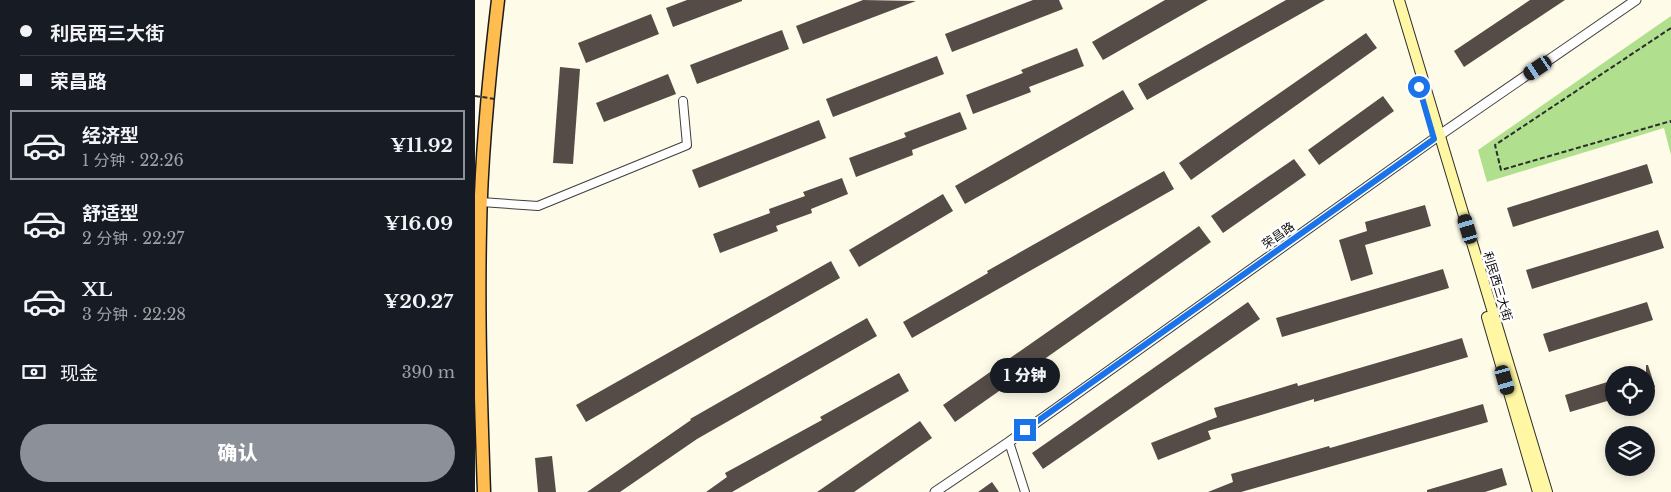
<!DOCTYPE html>
<html lang="zh">
<meta charset="utf-8">
<style>
:root{--surface:#171b24;--page:#242831;--text:#f1f3f6;--muted:#9ea1a6;--line:#363941;--accent:#8c9099}
body{margin:0;font-family:"Libre Baskerville","Noto Sans SC",serif;background:var(--page);color:var(--text);height:100vh;display:flex;flex-direction:column;font-size:19px;white-space:nowrap}
*{box-sizing:border-box;margin:0}
p{font-size:16px;color:var(--muted)}
.icon{flex:none;width:28px;height:28px;fill:none;stroke:currentColor;stroke-width:2;stroke-linecap:round;stroke-linejoin:round}
.map{position:relative;flex:1;overflow:hidden}
.details{display:flex;flex-direction:column;background:var(--surface);width:475px}
.details>*{flex:none}
.banner{display:grid;align-content:center;height:110px;padding:0 20px;background:var(--surface)}
.controls{position:absolute;left:1130px;top:366px;display:grid;gap:10px}
.controls a{display:grid;place-items:center;width:50px;height:50px;border-radius:50%;background:var(--surface);box-shadow:0 2px 12px #0003;font-size:25px}
.end{position:absolute;width:22px;height:22px;margin:-11px;border:6px solid #1a73e8;background:#fff;box-shadow:0 0 0 2px #fff}
.from{border-radius:50%}
.bubble{position:absolute;height:35px;border-radius:18px;background:var(--surface);box-shadow:0 2px 12px #0003;font-size:16px;font-weight:800;line-height:35px;text-align:center}
.car{position:absolute;width:15px;height:30px;margin:-15px -8px;border-radius:6px;box-shadow:0 0 4px 1px #0007;background:linear-gradient(#222 24%,#8ab4d8 0 40%,#222 0 76%,#8ab4d8 0 86%,#222 0)}
.banner b{display:flex;align-items:center;gap:18px;height:48px;font-size:19px}
.banner b+b{border-top:1px solid var(--line)}
.banner i{width:12px;height:12px;background:var(--text)}
ul{padding:0;list-style:none}
li{display:flex;align-items:center;gap:15px;height:70px;margin:0 10px 8px;padding:0 10px;border:2px solid transparent;border-radius:0px}
li div{flex:1}
li b{display:block;font-size:19px}
li em{font-style:normal;font-weight:800}
li.on{border-color:var(--accent)}
li>.icon{width:45px;height:45px;stroke-width:1.5}
.pay{display:flex;align-items:center;gap:12px;height:55px;padding:0 20px;font-size:19px}
.pay p{margin-inline-start:auto}
.button{display:flex;gap:10px;margin-top:auto;padding:10px 20px}
.button a{flex:1;height:58px;border-radius:30px;background:var(--accent);color:#fff;font-size:20px;font-weight:800;line-height:58px;text-align:center}
main{display:flex;flex:1;min-height:0}
.map>svg:first-child{display:block}
</style>
<main>
<section class="details">
<div class="banner">
<b><i class="from"></i>利民西三大街</b>
<b><i></i>荣昌路</b>
</div>
<ul>
<li class="on"><svg class="icon" aria-label="car" viewBox="0 0 24 24"><path d="M5 17H2v-5l4-1 3-4h7l3 4 3 1v5h-3M9 17h6M6 11h13"/><circle cx="7" cy="17" r="2"/><circle cx="17" cy="17" r="2"/></svg><div><b>经济型</b><p>1 分钟 · 22:26</p></div><em>¥11.92</em></li>
<li><svg class="icon" aria-label="car" viewBox="0 0 24 24"><path d="M5 17H2v-5l4-1 3-4h7l3 4 3 1v5h-3M9 17h6M6 11h13"/><circle cx="7" cy="17" r="2"/><circle cx="17" cy="17" r="2"/></svg><div><b>舒适型</b><p>2 分钟 · 22:27</p></div><em>¥16.09</em></li>
<li><svg class="icon" aria-label="car" viewBox="0 0 24 24"><path d="M5 17H2v-5l4-1 3-4h7l3 4 3 1v5h-3M9 17h6M6 11h13"/><circle cx="7" cy="17" r="2"/><circle cx="17" cy="17" r="2"/></svg><div><b>XL</b><p>3 分钟 · 22:28</p></div><em>¥20.27</em></li>
</ul>
<div class="pay"><svg class="icon" aria-label="cash" viewBox="0 0 24 24"><path d="M3 7h18v10H3z"/><circle cx="12" cy="12" r="2"/></svg>现金<p>390 m</p></div>
<div class="button"><a>确认</a></div>
</section>
<div class="map">
<svg width="1196" height="492" viewBox="0 0 1196 492">
<rect width="100%" height="100%" fill="#fffbe9"/>
<polygon fill="#b0df8d" points="1196,16 1196,155 1189,128 1012,182 1003,150"/>
<g fill="#554c47">
<polygon points="212,0 267,0 267,1 198,27 191,8"/>
<polygon points="388,0 441,1 328,44 321,26"/>
<polygon points="558,0 584,0 588,9 477,52 470,34"/>
<polygon points="690,0 733,0 628,60 617,42"/>
<polygon points="811,0 850,0 672,100 663,84"/>
<polygon points="1055,0 1090,0 989,67 979,51"/>
<polygon points="176,14 184,34 111,63 103,43"/>
<polygon points="307,30 314,49 222,84 215,65"/>
<polygon points="891,33 902,48 716,180 704,163"/>
<polygon points="602,48 609,66 554,87 556,92 498,114 491,95 548,73 546,70"/>
<polygon points="462,56 469,74 358,117 351,99"/>
<polygon points="85,67 105,69 98,164 78,163"/>
<polygon points="193,74 201,94 129,122 121,103"/>
<polygon points="648,90 659,109 490,204 480,186"/>
<polygon points="908,96 919,111 844,165 833,150"/>
<polygon points="485,112 492,129 437,150 438,155 381,177 374,158 431,137 429,133"/>
<polygon points="344,120 351,138 224,188 217,170"/>
<polygon points="819,159 831,175 748,233 736,216"/>
<polygon points="1172,164 1178,183 1038,227 1032,208"/>
<polygon points="689,171 699,189 437,338 428,322 513,273 512,271"/>
<polygon points="367,178 373,194 336,209 337,213 301,226 303,231 245,253 238,234 295,213 294,209 330,196 328,192"/>
<polygon points="468,194 478,211 384,267 374,250"/>
<polygon points="950,205 956,226 890,245 898,274 876,281 864,240 892,231 890,222"/>
<polygon points="724,226 736,242 480,422 468,405"/>
<polygon points="1183,230 1189,248 1057,289 1051,270"/>
<polygon points="356,261 365,278 111,422 101,405"/>
<polygon points="968,269 974,288 807,337 801,318"/>
<polygon points="773,302 785,319 568,469 557,453"/>
<polygon points="1172,302 1178,320 1074,352 1068,334"/>
<polygon points="392,318 402,336 222,439 145,492 112,492 216,420 215,419"/>
<polygon points="987,338 993,357 839,402 839,399 733,431 736,439 683,460 676,443 742,417 739,408 822,383 823,386"/>
<polygon points="1171,365 1173,365 1180,387 1171,390"/>
<polygon points="424,373 434,391 257,492 231,492 252,477 250,473 347,420 345,417"/>
<polygon points="1139,380 1139,399 1095,412 1090,395"/>
<polygon points="1008,404 1013,422 766,492 733,492 758,482 756,474 854,446 855,448"/>
<polygon points="445,421 457,438 379,492 342,492"/>
<polygon points="77,456 81,492 63,492 60,458"/>
<polygon points="1027,468 1032,485 1010,492 952,492 952,490"/>
<polygon points="517,482 524,492 503,492"/>
</g>
<g fill="none" stroke-linecap="round" stroke-linejoin="round">
<defs>
<g id="minor">
<polyline points="6,202 63,206 212,145 208,101"/>
<polyline points="534,442 550,492"/>
</g>
<polyline id="tertiary" points="460,492 534,442 959,139 1161,0"/>
<g id="secondary">
<polyline points="924,0 1072,492"/>
<polyline points="1012,317 1063,492"/>
</g>
<path id="trunk" d="M9,492C6,405 3,318 5,230C6,154 14,76 23,0"/>
</defs>
<use href="#minor" stroke="#3e3e3e" stroke-width="10"/>
<use href="#tertiary" stroke="#3e3e3e" stroke-width="11"/>
<use href="#secondary" stroke="#2d2d2d" stroke-width="12"/>
<use href="#trunk" stroke="#1c1c1c" stroke-width="15"/>
<polyline stroke="#2d2d2d" stroke-width="2" stroke-dasharray="5 2.5" stroke-linecap="butt" points="1196,28 1020,145 1026,170 1196,121 1196,123"/>
<use href="#minor" stroke="#fff" stroke-width="8"/>
<use href="#tertiary" stroke="#fff" stroke-width="9"/>
<use href="#secondary" stroke="#fff7a4" stroke-width="10"/>
<use href="#trunk" stroke="#ffbc50" stroke-width="12"/>
<polyline stroke="#2d2d2d" stroke-width="2" stroke-dasharray="5 2.5" stroke-linecap="butt" points="0,96 20,99"/>
</g>
<g fill="none" stroke-linecap="round" stroke-linejoin="round">
<polyline stroke="#1a73e8" stroke-width="6" points="550,430 959,139 944,87"/>
</g>
<g text-anchor="middle" dominant-baseline="central" stroke-width="5" stroke-linejoin="round" paint-order="stroke">
<g font-size="12" fill="#0b0b0b" stroke="#fff">
<text transform="translate(803 235) rotate(-35)">荣昌路</text>
<text transform="translate(1023 286) rotate(73)">利民西三大街</text>
</g>
</g>
</svg>
<div class="controls">
<a><svg class="icon" aria-label="locate" viewBox="0 0 24 24"><circle cx="12" cy="12" r="6"/><path d="M12 2v4M12 18v4M2 12h4M18 12h4"/></svg></a>
<a><svg class="icon" aria-label="layers" viewBox="0 0 24 24"><path d="M12 4l9 5-9 5-9-5zM3 14l9 5 9-5"/></svg></a>
</div>
<i class="end from" style="left:944px;top:87px"></i>
<i class="end" style="left:550px;top:430px"></i>
<div class="bubble" style="left:515px;top:358px;width:70px">1 分钟</div>
<i class="car" style="left:1063px;top:68px;rotate:236deg"></i>
<i class="car" style="left:993px;top:229px;rotate:343deg"></i>
<i class="car" style="left:1030px;top:380px;rotate:164deg"></i>
</div>
</main>
